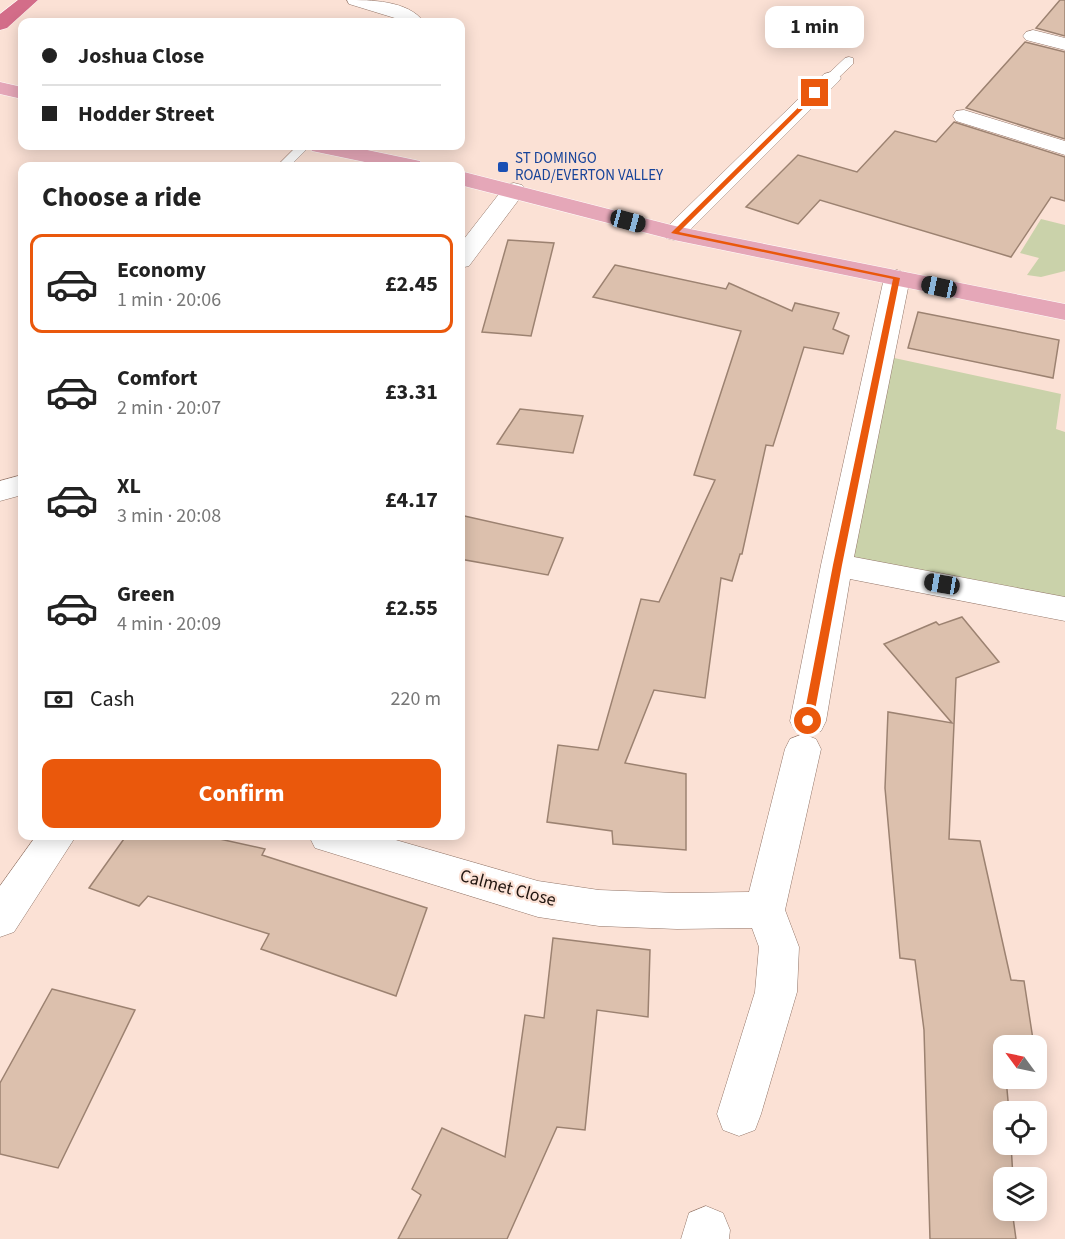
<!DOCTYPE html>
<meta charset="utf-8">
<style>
:root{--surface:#fff;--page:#f2f2f2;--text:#222;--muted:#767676;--line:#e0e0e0;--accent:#ea580c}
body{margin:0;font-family:"Source Sans 3",sans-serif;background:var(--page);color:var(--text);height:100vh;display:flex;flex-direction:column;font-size:22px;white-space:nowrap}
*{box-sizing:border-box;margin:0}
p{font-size:20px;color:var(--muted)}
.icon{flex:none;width:33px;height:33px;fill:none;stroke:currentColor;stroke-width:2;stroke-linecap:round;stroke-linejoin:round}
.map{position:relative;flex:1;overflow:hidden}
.side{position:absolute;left:18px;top:162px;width:447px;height:678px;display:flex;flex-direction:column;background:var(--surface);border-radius:12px;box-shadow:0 3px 15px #0003}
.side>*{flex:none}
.banner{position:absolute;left:18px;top:18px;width:447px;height:132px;border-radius:12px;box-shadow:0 3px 15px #0003;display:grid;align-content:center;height:132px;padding:0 24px;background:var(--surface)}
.needle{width:39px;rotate:303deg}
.controls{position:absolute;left:993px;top:1035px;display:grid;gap:12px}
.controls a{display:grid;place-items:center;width:54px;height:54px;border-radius:12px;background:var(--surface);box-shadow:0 3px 15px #0003;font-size:30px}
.end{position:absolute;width:27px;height:27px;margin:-14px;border:8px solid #ea580c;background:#fff;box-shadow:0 0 0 3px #fff}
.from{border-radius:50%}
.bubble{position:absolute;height:42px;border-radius:12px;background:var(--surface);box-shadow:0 3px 15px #0003;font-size:20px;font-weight:700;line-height:42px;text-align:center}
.car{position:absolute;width:18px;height:36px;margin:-18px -9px;border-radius:8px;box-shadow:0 0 4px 2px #0007;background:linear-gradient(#222 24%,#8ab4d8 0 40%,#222 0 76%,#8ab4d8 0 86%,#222 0)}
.banner b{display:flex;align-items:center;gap:21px;height:57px;font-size:22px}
.banner b+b{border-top:2px solid var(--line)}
.banner i{width:15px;height:15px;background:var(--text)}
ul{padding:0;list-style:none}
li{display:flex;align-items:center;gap:18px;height:99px;margin:0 12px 9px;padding:0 12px;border:3px solid transparent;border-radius:12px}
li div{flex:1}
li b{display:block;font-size:22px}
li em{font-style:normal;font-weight:700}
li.active{border-color:var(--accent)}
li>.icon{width:54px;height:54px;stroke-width:1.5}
h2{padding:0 24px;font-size:27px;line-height:72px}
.pay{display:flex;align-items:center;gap:15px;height:66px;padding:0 24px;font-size:22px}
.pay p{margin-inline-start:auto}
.primary-button{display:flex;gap:12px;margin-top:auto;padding:12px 24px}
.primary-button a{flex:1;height:69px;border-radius:12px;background:var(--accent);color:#fff;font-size:24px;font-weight:700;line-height:69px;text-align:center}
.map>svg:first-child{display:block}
</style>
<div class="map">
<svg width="1065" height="1239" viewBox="0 0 1065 1239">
<rect width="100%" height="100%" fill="#fbe1d5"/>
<g fill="#cad2aa">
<polygon points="1041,219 1065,225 1065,271 1041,277 1027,275 1039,258 1020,253"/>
<polygon points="885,356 1061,394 1056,429 1065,432 1065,605 843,564"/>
</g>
<g fill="#dcc0ad" stroke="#9c8271" stroke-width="1.5">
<polygon points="1060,0 1065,0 1065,36 1036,28"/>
<polygon points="1025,42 1065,52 1065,139 966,108"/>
<polygon points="954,122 1065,157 1065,201 1051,197 1011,257 820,200 798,224 746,207 798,155 857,172 895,131 936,142"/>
<polygon points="508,240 554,243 531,336 482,332"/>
<polygon points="615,265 726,289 729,283 792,311 795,303 839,313 833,329 849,336 843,354 804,347 773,446 766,445 742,554 740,554 732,581 721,578 705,698 654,690 625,763 686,774 686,850 613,844 612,831 547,822 558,745 598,750 641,599 659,602 715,480 694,475 741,331 593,297"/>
<polygon points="918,312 1059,340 1053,378 908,348"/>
<polygon points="520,409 583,416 573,453 497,444"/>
<polygon points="460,515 563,538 548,575 460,559"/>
<polygon points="962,617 999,662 956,678 949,839 980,841 1011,980 1024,981 1034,1046 1004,1046 1004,1078 1006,1078 1009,1112 1004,1112 1004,1144 1011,1144 1013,1178 1004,1178 1004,1210 1012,1210 1016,1239 930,1239 924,1030 915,960 900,958 885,788 888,712 952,723 884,644 936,622 939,625"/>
<polygon points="126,836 206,836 265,849 262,855 427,908 396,996 261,949 269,934 148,896 139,906 89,888"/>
<polygon points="553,938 650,950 648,1017 597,1010 585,1130 557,1127 507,1239 398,1239 421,1195 412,1189 442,1128 505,1157 525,1015 544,1018"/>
<polygon points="52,989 135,1010 58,1168 0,1154 0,1083"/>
</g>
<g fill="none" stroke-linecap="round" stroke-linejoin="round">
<defs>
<g id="lane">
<polygon points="849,57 853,58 853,64 835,81 827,81 827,75 845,58"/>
<polygon points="297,146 310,146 290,166 277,166"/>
</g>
<g id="street">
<path d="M347,0C370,0 408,0 424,22H403L398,19L349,4Z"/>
<polygon points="1033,30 1065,38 1065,50 1026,40 1023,36 1026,32"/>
<polygon points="831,72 838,74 841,78 838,82 682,238 674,240 666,238 662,233 666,228 824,74"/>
<polygon points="964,110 1065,141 1065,155 956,121 953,116 956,111"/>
<polygon points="514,183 522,185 526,190 469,266 460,268 460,244 506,185"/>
<polygon points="897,270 906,273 910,278 854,557 1065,597 1065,621 850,579 826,721 821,731 808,735 795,731 790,721 821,565 884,278 888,273"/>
<polygon points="22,475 22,495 0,501 0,481"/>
<polygon points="803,734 816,739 821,749 785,910 799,947 797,992 761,1114 755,1130 739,1136 723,1130 717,1114 755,992 759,947 752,928 677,929 599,926 538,917 328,852 315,848 309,836 382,836 538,881 599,890 677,893 749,892 785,749 790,739"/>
<polygon points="36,836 76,836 14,932 0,937 0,886"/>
<polygon points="706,1206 723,1213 730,1230 729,1239 681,1239 689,1213"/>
</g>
<g id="primary">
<polygon points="0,82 22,87 22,99 0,94"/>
<polygon points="309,146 348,146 420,161 423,166 384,166 312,151"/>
<polygon points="460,171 675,226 1065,304 1065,320 674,240 460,185"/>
</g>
<polygon id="highway" points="18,0 38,0 7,28 0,30 0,14"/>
</defs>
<use href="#lane" stroke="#937669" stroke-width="1"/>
<use href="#street" stroke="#937669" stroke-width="1"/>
<use href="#primary" stroke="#fff" stroke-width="1"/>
<use href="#highway" stroke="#fff" stroke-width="1"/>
<use href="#lane" fill="#fff" fill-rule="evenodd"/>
<use href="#street" fill="#fff" fill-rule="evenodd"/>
<use href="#primary" fill="#e5a7b8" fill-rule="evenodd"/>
<use href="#highway" fill="#d36d89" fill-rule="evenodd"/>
</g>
<polygon fill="#ea580c" points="815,91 818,94 679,232 900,278 842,565 813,721 808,726 803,721 833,565 893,279 671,233"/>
<rect fill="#1a4fb4" stroke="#fbe1d5" stroke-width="2" x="497" y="161" width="12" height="12" rx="3"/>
<g text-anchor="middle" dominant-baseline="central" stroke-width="4.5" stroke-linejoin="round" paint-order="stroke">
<g font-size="15" fill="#164399" stroke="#fbe1d5" text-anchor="start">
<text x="515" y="158">ST DOMINGO<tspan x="515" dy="17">ROAD/EVERTON VALLEY</tspan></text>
</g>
<g font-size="18" fill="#201510" stroke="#fbe1d5">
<text transform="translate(508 888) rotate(15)">Calmet Close</text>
</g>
</g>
</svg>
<div class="controls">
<a><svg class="needle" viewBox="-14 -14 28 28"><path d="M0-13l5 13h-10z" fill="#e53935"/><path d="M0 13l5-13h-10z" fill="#767676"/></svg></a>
<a><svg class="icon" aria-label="locate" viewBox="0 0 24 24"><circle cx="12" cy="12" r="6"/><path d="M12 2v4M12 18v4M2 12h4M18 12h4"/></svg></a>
<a><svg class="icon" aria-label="layers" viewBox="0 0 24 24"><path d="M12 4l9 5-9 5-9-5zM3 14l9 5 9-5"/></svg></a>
</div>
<i class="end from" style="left:808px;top:721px"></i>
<i class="end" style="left:815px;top:93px"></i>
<div class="bubble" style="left:765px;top:6px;width:99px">1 min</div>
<i class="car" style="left:628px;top:221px;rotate:105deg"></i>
<i class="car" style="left:939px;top:287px;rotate:282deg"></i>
<i class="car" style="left:942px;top:584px;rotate:280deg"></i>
<div class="banner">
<b><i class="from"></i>Joshua Close</b>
<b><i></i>Hodder Street</b>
</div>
<section class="side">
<h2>Choose a ride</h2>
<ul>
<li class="active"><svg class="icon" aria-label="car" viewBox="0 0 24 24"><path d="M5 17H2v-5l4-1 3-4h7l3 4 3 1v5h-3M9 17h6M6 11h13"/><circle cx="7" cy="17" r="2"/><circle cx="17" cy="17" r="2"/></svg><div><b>Economy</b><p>1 min · 20:06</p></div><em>£2.45</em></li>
<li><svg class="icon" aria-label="car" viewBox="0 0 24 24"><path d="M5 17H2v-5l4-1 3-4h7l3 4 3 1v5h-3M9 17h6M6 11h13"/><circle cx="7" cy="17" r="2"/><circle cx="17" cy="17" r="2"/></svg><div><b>Comfort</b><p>2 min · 20:07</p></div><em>£3.31</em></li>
<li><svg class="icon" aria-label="car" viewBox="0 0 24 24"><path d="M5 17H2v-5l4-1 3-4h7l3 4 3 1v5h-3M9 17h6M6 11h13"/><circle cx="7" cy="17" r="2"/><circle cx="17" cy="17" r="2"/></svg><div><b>XL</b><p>3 min · 20:08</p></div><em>£4.17</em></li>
<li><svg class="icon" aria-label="car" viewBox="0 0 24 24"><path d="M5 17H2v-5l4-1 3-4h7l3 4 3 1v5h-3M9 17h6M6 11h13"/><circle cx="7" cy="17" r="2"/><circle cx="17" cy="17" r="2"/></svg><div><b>Green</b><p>4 min · 20:09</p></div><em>£2.55</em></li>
</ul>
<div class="pay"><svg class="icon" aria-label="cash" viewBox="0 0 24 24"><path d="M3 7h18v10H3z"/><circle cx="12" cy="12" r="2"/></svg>Cash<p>220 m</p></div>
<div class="primary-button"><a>Confirm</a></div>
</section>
</div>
